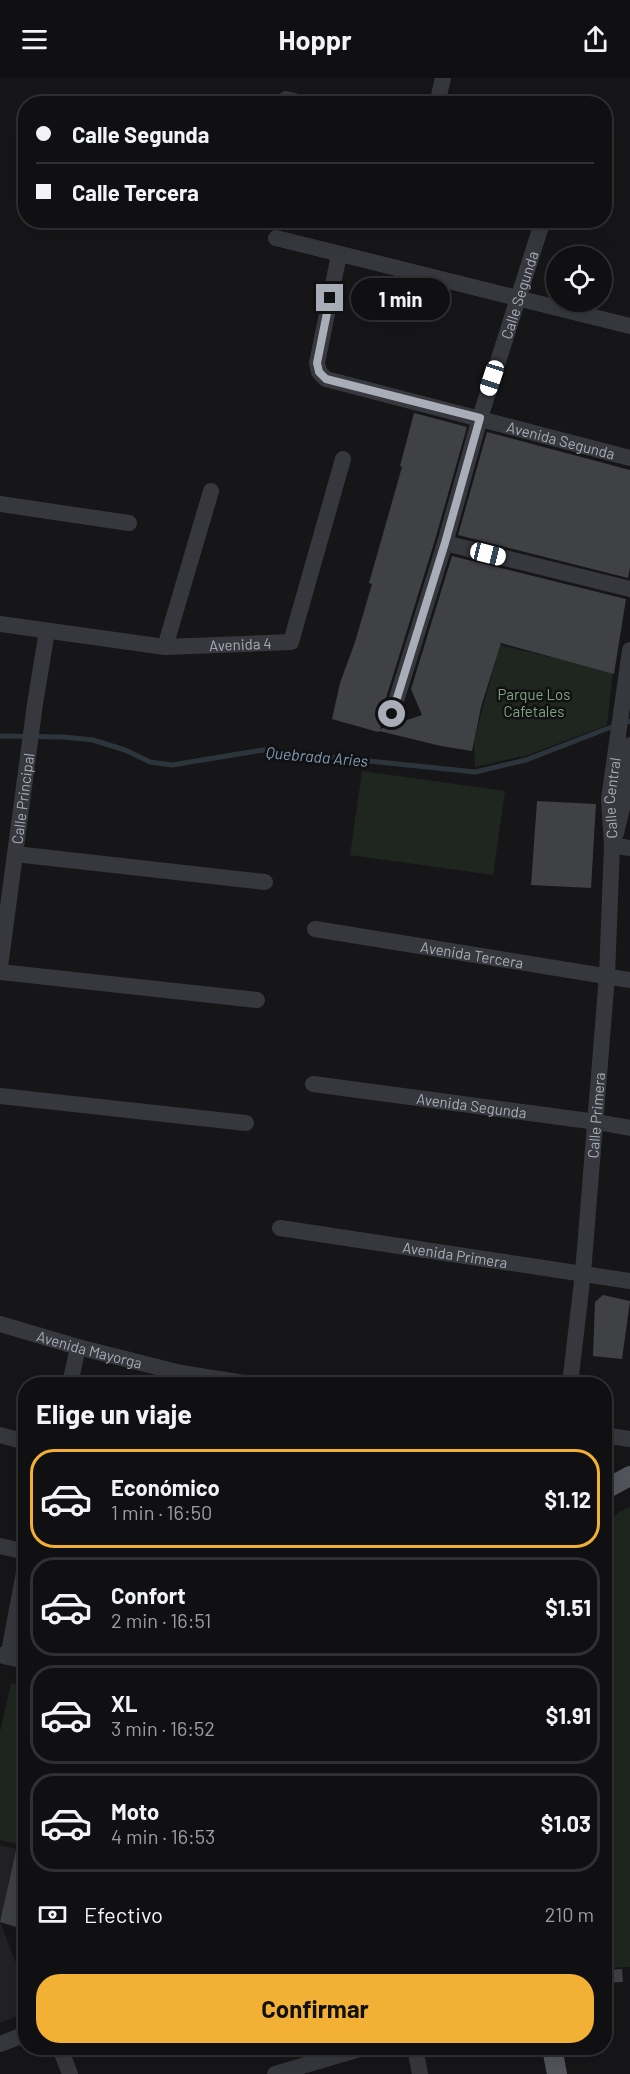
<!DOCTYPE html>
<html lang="es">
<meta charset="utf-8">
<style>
:root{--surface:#101012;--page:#1e1e20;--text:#f1f3f6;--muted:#9c9d9f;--line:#303032;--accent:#f2b134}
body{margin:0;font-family:Barlow,sans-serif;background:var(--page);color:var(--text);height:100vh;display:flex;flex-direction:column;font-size:22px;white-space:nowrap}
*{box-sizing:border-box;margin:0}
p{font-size:20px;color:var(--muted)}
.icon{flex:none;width:33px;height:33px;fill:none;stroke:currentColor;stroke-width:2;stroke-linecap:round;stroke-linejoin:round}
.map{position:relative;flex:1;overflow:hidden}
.side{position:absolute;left:18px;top:1299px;width:594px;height:678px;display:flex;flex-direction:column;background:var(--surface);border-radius:24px;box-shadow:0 6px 24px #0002,0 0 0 2px var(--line)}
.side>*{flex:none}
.top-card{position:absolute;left:18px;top:18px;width:594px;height:132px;border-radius:24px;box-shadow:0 6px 24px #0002,0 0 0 2px var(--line);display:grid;align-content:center;height:132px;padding:0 18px;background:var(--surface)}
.tools{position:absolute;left:546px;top:168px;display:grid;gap:12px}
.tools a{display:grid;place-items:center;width:66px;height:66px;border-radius:50%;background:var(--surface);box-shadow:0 6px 24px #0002,0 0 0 2px var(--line);font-size:30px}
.end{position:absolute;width:27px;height:27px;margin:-14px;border:8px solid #a8adb8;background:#111;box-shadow:0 0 0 3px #111}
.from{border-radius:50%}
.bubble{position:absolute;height:42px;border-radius:21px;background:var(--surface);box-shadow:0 6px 24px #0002,0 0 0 2px var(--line);font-size:20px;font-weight:700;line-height:42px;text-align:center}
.car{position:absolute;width:18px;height:36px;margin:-18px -9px;border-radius:8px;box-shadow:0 0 4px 2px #0007;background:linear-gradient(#fff 24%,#345 0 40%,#fff 0 76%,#345 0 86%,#fff 0)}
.top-card b{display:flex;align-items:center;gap:21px;height:57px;font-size:22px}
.top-card b+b{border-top:2px solid var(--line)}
.top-card i{width:15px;height:15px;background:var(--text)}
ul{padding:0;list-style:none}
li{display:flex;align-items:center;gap:18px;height:99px;margin:0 12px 9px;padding:0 6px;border:3px solid var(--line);border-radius:24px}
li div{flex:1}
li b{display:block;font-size:22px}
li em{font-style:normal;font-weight:700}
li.selected{border-color:var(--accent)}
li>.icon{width:54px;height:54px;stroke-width:1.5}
h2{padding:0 18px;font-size:27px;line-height:72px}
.pay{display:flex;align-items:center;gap:15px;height:66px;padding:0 18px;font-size:22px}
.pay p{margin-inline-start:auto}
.button{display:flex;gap:12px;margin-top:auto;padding:12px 18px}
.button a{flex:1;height:69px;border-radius:24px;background:var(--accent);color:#111;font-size:24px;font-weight:700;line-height:69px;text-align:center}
header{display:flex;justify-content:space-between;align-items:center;height:78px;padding:0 18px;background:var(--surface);font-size:27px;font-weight:700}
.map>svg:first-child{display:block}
</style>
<header><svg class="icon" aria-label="menu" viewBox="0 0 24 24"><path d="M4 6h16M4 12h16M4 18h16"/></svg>Hoppr<svg class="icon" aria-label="share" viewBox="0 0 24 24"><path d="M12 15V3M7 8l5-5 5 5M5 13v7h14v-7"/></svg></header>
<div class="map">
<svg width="630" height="1996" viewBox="0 0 630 1996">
<rect width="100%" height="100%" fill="#161618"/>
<polygon fill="#222225" points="0,1767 16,1771 0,1844 26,1911 25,1935 0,1945"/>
<g fill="#1e261f">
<polygon points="500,567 613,594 607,647 528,677 475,689 474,662"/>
<polygon points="362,693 505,713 493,797 350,777"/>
<polygon points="630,1429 630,1889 605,1890 605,1448 619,1434"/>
<polygon points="11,1605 25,1608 25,1768 0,1762 0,1654"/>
</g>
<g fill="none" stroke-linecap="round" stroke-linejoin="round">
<polyline stroke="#2c353c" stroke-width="5" points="0,658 64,659 93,662 125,672 150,684 172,687 263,672 475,694 526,682 606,651 630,643"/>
</g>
<g fill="#404145">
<polygon points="414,335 467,349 435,462 382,633 383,641 380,651 422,637 411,611 452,478 626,521 614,596 501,565 481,629 472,673 441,668 379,653 378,654 332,641 340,605 355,564 372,506 369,505 402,389 400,388"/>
<polygon points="487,354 630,392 630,489 628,500 458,457"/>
<polygon points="537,723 596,726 591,810 531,807"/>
<polygon points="603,1217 630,1223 622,1281 593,1278 595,1224"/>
<polygon points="20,1754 26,1755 26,1852 0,1844"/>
<polygon points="622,1891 623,1904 604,1905 604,1892"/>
</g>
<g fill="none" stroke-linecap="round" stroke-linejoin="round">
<g stroke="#37383d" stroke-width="16">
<polyline points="286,21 306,26"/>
<polyline points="437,26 443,0"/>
<polyline points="276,160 630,248"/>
<path id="s1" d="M339,177L317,285L319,294L326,301L630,380"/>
<polyline points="0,426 129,445"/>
<polyline points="445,465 630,511"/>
<path id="s2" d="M0,546L165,569L291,564L343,381"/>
<polyline points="165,569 211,413"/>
<path id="s3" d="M392,636L445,465L480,340L543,142"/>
<polyline points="616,755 623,726 630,667"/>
<polyline points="612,767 630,770"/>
<polyline points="15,776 265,804"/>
<path id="s4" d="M315,851L630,902"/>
<path id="s5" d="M0,889L35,626L47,553"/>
<polyline points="0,894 257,922"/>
<path id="s6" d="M313,1006L597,1044L630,1050"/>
<polyline points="0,1018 246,1045"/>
<path id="s7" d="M280,1150L630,1203"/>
<path id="s8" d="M0,1246L78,1269L181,1295L250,1306"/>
<polyline points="70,1306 78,1269"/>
<path id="s9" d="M570,1306L583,1195L607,898L612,767L609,721L630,572"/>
<polyline points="0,1357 26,1364"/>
<polyline points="604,1357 630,1361"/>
<polyline points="0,1468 26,1474"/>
<polyline points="0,1577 26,1583"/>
<polyline points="8,1579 26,1484"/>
<polyline points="0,1966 26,1956"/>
<polyline points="60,1970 70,1996"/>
<polyline points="415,1970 420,1996"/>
<polyline points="275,1996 363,1970"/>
</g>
<g stroke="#53555c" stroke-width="20">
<polyline points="604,1412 630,1398"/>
<polyline points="552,1970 557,1996"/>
</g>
</g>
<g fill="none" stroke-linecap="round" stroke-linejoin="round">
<polyline stroke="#a8adb8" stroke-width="8" points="330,220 317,285 319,294 326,301 480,340 445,465 392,636"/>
</g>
<g text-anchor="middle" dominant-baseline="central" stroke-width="5" stroke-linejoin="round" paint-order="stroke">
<g font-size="15" fill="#a8adb8" stroke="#111113">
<text stroke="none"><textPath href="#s3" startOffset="438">Calle Segunda</textPath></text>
<text stroke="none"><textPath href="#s1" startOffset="372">Avenida Segunda</textPath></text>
<text stroke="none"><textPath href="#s2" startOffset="242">Avenida 4</textPath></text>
<text stroke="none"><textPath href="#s9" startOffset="588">Calle Central</textPath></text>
<text stroke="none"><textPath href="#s5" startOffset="170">Calle Principal</textPath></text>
<text stroke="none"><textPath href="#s4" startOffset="159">Avenida Tercera</textPath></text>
<text stroke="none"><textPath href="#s6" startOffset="160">Avenida Segunda</textPath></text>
<text stroke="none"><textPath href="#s9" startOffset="270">Calle Primera</textPath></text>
<text stroke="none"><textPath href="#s7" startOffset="177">Avenida Primera</textPath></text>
<text stroke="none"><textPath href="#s8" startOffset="93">Avenida Mayorga</textPath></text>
</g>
<g font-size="15" fill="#7fa381" stroke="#111113">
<text x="534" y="616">Parque Los<tspan x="534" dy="17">Cafetales</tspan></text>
</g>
<g font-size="16" font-style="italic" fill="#7f9bb3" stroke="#111113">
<text transform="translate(317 678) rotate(5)">Quebrada Aries</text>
</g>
</g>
</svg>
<div class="tools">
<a><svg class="icon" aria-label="locate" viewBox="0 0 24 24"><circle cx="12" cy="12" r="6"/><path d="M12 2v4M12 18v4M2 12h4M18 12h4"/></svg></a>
</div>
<i class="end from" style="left:392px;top:636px"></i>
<i class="end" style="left:330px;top:220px"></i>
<div class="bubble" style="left:351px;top:200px;width:99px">1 min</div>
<i class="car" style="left:492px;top:300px;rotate:198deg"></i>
<i class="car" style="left:488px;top:476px;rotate:104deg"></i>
<div class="top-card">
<b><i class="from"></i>Calle Segunda</b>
<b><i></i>Calle Tercera</b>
</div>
<section class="side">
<h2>Elige un viaje</h2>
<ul>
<li class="selected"><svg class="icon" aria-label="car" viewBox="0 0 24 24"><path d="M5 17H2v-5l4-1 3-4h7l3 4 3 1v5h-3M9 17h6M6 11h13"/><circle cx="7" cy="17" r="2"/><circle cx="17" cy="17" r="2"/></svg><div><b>Económico</b><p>1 min · 16:50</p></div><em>$1.12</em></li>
<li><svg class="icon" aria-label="car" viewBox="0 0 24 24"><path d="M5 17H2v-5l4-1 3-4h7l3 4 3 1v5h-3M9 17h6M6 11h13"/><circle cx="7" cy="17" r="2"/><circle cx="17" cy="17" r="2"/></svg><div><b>Confort</b><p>2 min · 16:51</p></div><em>$1.51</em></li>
<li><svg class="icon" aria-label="car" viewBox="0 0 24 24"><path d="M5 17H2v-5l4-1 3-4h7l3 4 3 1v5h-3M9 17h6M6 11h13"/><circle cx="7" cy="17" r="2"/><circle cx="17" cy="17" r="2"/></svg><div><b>XL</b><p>3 min · 16:52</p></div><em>$1.91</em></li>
<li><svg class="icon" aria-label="car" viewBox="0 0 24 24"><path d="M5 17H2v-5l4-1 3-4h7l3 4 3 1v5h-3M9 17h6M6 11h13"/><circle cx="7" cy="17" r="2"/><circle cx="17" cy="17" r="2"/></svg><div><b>Moto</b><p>4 min · 16:53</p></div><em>$1.03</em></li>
</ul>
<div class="pay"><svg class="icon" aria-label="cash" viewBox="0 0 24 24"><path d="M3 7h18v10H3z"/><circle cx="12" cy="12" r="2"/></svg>Efectivo<p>210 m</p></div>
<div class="button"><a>Confirmar</a></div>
</section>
</div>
